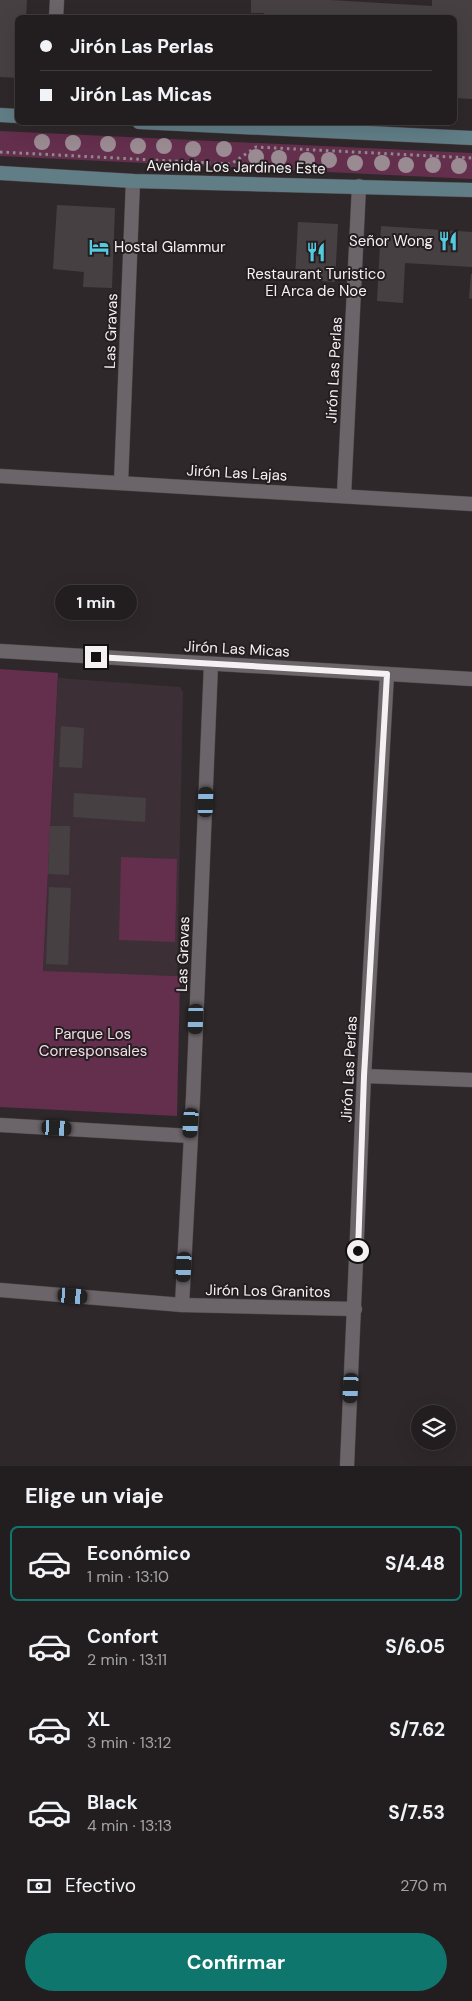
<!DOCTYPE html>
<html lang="es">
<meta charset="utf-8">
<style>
:root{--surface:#221e20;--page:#2a2729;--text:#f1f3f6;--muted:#a2a2a5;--line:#3f3c3e;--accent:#0f766e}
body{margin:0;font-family:"DM Sans",sans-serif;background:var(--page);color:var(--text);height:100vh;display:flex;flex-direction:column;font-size:19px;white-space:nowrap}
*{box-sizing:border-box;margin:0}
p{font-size:16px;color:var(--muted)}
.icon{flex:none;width:28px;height:28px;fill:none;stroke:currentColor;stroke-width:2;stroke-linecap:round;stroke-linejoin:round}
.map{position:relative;height:1466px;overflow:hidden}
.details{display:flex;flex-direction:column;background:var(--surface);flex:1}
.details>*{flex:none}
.hud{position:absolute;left:15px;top:15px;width:442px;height:110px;border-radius:8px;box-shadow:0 5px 20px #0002,0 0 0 1px var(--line);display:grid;align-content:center;height:110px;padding:0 25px;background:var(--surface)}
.buttons{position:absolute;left:411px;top:1405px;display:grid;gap:10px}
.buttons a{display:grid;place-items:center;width:45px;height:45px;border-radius:50%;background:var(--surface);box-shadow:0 5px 20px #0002,0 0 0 1px var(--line);font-size:25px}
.end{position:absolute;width:22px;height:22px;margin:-11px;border:6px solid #f5f1f3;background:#111;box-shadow:0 0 0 2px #111}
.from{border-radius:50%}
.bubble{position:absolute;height:35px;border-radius:18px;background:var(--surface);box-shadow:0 5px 20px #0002,0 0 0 1px var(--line);font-size:16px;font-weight:700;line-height:35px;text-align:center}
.car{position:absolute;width:15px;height:30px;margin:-15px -8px;border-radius:6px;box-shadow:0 0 4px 1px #0007;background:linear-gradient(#222 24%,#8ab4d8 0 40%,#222 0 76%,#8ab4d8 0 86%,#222 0)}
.hud b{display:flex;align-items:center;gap:18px;height:48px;font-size:19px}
.hud b+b{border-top:1px solid var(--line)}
.hud i{width:12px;height:12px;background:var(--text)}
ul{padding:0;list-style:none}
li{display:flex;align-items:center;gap:15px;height:75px;margin:0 10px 8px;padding:0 15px;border:2px solid transparent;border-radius:8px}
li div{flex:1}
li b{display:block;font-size:19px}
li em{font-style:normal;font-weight:700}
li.current{border-color:var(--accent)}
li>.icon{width:45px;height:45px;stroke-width:1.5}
h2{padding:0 25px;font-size:22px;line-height:60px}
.pay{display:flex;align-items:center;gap:12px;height:55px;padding:0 25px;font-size:19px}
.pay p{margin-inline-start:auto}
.cta{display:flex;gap:10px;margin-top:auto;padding:10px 25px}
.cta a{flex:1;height:58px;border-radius:30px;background:var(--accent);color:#fff;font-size:20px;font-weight:700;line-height:58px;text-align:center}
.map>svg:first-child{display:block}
</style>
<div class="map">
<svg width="472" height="1466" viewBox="0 0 472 1466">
<rect width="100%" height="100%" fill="#2e282b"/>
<polygon fill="#3c3036" points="58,678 180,687 183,692 177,976 43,972"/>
<g fill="#642e4d">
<polygon points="0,131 472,153 472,179 0,156"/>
<polygon points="0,669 58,673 43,971 177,976 180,979 177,1116 0,1107"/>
<polygon points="121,857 177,859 175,942 119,940"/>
</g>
<g fill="#464043">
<polygon points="0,0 27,0 26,18 18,18 18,78 0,77"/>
<polygon points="251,0 330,0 432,6 432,0 472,0 472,99 455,98 455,18 263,18 264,13 251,13"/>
<polygon points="57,205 115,208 112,288 83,287 84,272 53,269"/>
<polygon points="298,222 338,224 335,282 295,279"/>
<polygon points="381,226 472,232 472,267 405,263 403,303 377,301"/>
<polygon points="471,274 472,274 472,299 469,298"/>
<polygon points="61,726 84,728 82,768 59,767"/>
<polygon points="74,793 146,798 145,822 73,817"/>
<polygon points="50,826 70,826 69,875 48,874"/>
<polygon points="49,887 71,888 68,965 46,964"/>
</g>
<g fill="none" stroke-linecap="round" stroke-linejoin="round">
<defs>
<g id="minor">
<polyline points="56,18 57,0"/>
<polyline points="0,476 472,504"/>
<polyline points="121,483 133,181"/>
<polyline points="344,495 359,186"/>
<polyline points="0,651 472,679"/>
<polyline points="364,1076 472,1080"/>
<polyline points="0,1125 190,1136"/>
<polyline points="0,1290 182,1305 355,1309"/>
<polyline points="182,1305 193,1098 211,664"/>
<polyline points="347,1466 364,1076 387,674"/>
</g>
<g id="secondary">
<polyline points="0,115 18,116"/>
<polyline points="139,122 472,138"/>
<polyline points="0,173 133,181 472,190"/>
</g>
</defs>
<use href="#minor" stroke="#4c4749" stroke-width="15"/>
<use href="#secondary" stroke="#4c4749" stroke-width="15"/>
<polyline stroke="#8f8a8c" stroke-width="3" stroke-dasharray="2.5 4" stroke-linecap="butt" points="0,152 231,164 256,147 472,158"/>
<use href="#minor" stroke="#6b6468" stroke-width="14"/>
<use href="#secondary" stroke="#617e87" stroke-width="14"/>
</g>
<g fill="#9a8a92">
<circle cx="42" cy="142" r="8"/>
<circle cx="73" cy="143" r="8"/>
<circle cx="108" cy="144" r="8"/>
<circle cx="138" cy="146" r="8"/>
<circle cx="164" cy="146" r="8"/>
<circle cx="193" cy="149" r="8"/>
<circle cx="224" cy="149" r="8"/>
<circle cx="256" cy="157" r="8"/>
<circle cx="279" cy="158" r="8"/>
<circle cx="307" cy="160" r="8"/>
<circle cx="329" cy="160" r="8"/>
<circle cx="355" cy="163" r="8"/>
<circle cx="382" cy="163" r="8"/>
<circle cx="406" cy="165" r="8"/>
<circle cx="433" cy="165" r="8"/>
<circle cx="459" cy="166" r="8"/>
</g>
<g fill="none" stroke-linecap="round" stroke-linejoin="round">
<polyline stroke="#f5f1f3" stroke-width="6" points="96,657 387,674 364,1076 358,1251"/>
</g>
<defs>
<symbol id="restaurant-bare" viewBox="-9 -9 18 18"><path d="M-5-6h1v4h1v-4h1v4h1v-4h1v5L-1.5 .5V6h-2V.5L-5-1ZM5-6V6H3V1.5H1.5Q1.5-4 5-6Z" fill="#54cade" stroke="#241e21" stroke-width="2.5" paint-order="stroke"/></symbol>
<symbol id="hotel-bare" viewBox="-9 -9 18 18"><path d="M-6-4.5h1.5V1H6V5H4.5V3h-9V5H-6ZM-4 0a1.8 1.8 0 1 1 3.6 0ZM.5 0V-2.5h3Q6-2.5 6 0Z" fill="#54cade" stroke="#241e21" stroke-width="2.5" paint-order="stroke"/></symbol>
</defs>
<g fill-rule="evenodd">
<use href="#restaurant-bare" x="434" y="227" width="28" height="28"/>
<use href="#hotel-bare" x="85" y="233" width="28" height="28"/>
<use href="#restaurant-bare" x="302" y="238" width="28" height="28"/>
</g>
<g text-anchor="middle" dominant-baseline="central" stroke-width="4" stroke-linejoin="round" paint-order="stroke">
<g font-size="15" fill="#f5f1f3" stroke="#241e21">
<text transform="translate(236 167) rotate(1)">Avenida Los Jardines Este</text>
<text transform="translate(111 331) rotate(-88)">Las Gravas</text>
<text transform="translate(334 370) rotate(-87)">Jirón Las Perlas</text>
<text transform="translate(237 473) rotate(3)">Jirón Las Lajas</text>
<text transform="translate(237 649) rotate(3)">Jirón Las Micas</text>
<text transform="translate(183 954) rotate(-88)">Las Gravas</text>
<text transform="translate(349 1069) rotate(-87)">Jirón Las Perlas</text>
<text transform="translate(268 1291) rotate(1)">Jirón Los Granitos</text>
</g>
<g font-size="15" fill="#f5f1f3" stroke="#241e21" text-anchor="end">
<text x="433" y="241">Señor Wong</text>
<text x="114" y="247" text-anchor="start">Hostal Glammur</text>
<text x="316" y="274" text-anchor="middle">Restaurant Turistico<tspan x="316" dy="17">El Arca de Noe</tspan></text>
</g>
<g font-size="15" fill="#f2dbe6" stroke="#241e21">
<text x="93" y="1034">Parque Los<tspan x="93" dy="17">Corresponsales</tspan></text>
</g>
</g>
</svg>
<div class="buttons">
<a><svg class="icon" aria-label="layers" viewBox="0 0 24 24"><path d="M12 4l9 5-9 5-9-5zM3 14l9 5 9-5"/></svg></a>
</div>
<i class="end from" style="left:358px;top:1251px"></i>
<i class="end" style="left:96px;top:657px"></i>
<div class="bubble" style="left:55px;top:585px;width:82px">1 min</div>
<i class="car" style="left:206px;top:802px;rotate:2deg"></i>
<i class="car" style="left:196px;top:1019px;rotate:182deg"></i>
<i class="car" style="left:191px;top:1123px;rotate:184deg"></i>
<i class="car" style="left:57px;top:1128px;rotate:93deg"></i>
<i class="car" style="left:184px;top:1267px;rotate:183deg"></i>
<i class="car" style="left:73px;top:1296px;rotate:95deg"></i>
<i class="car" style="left:351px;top:1388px;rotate:183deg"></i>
<div class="hud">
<b><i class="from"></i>Jirón Las Perlas</b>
<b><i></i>Jirón Las Micas</b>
</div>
</div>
<section class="details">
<h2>Elige un viaje</h2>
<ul>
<li class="current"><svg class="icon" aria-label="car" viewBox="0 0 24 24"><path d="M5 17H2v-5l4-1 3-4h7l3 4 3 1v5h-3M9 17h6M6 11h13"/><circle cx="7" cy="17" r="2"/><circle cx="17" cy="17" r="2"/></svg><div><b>Económico</b><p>1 min · 13:10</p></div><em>S/4.48</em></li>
<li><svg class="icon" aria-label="car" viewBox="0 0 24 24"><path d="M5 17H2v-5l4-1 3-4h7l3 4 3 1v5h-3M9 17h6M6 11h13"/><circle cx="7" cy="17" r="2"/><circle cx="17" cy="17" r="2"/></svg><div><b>Confort</b><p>2 min · 13:11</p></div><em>S/6.05</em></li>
<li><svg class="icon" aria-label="car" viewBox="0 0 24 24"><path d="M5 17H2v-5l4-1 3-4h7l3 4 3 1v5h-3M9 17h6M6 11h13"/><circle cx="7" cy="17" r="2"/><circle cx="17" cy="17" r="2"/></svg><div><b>XL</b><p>3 min · 13:12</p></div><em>S/7.62</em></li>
<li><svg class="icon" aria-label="car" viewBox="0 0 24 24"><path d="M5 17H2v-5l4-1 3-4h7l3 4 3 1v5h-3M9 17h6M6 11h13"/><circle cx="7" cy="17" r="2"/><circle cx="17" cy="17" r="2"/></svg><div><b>Black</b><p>4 min · 13:13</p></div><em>S/7.53</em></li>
</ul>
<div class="pay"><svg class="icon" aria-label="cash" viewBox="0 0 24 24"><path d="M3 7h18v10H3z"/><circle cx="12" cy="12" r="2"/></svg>Efectivo<p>270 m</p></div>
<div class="cta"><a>Confirmar</a></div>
</section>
